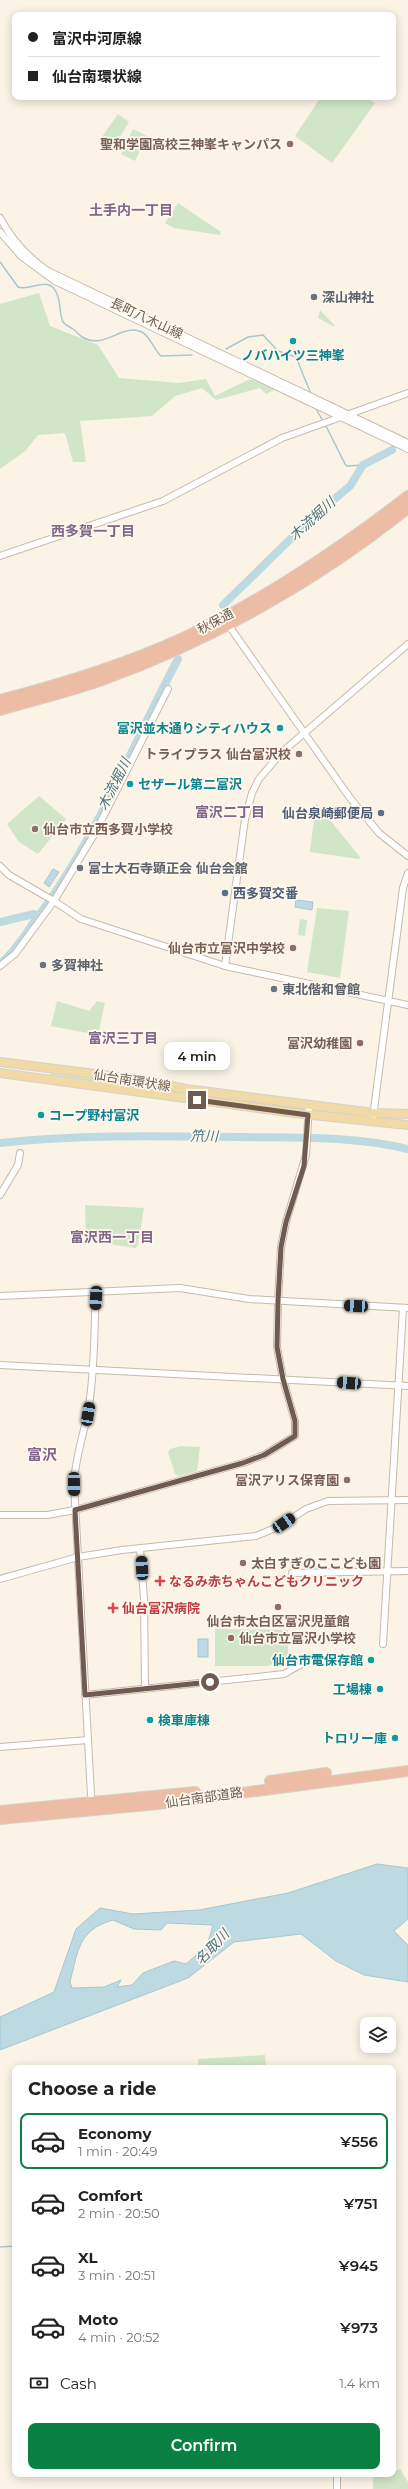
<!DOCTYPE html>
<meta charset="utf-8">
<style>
:root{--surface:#fff;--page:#f2f2f2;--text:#222;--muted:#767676;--line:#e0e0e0;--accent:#0b8043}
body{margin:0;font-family:Montserrat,"Noto Sans JP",sans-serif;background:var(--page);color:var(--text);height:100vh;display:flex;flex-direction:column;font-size:15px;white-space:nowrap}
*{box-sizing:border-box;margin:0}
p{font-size:13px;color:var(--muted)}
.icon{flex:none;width:22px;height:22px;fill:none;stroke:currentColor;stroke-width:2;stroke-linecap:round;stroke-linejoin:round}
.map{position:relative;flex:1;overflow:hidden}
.drawer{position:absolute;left:12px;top:2065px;width:384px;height:412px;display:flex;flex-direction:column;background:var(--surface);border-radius:8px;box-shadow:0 2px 10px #0003}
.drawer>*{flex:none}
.top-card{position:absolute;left:12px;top:12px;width:384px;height:88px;border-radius:8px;box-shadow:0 2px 10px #0003;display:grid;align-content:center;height:88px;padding:0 16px;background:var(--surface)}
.tools{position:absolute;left:360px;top:2017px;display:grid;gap:8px}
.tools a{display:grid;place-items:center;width:36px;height:36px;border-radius:8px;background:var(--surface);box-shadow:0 2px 10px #0003;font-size:20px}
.end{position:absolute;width:18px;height:18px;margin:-9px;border:5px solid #705c4e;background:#fff;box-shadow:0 0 0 2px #fff}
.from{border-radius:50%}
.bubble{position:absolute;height:28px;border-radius:8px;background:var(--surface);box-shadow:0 2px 10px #0003;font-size:13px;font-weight:600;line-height:28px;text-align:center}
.car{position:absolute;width:12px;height:24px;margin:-12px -6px;border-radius:5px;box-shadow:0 0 3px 1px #0007;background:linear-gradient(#222 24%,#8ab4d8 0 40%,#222 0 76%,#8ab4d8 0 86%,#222 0)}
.top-card b{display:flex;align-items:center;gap:14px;height:38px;font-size:15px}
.top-card b+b{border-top:1px solid var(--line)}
.top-card i{width:10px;height:10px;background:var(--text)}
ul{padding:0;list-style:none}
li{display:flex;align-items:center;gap:12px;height:56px;margin:0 8px 6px;padding:0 8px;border:2px solid transparent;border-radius:8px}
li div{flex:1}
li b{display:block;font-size:15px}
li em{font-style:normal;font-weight:600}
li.current{border-color:var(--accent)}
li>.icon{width:36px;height:36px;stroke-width:1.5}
h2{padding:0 16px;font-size:18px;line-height:48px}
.pay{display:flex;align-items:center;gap:10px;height:44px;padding:0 16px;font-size:15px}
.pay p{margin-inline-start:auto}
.cta{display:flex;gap:8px;margin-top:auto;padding:8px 16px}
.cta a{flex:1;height:46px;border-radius:8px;background:var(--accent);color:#fff;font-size:16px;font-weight:600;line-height:46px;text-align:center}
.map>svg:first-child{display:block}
</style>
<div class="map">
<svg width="408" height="2489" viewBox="0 0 408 2489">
<rect width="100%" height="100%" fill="#faf3e6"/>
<g fill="#d1e6c6">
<polygon points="321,97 365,97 375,103 332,163 295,136"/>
<polygon points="118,114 129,122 115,145 102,137"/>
<polygon points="133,129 147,136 135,161 121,154"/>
<polygon points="178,203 221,232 220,235 174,228 165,223"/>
<polygon points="39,293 50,326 98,345 119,378 179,383 206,379 215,396 250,379 274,390 266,394 260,388 216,400 202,388 175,396 152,416 80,421 86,462 73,462 65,433 38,435 25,451 0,469 0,304"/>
<polygon points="320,310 335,326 335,327 318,318"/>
<polygon points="39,796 66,819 38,854 19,842 7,824"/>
<polygon points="316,803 360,857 359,859 310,852"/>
<polygon points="317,908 349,911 340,978 307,972"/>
<polygon points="300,919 307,920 305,936 298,935"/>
<polygon points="57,1001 89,1011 97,1001 105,1003 98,1035 51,1026"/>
<polygon points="51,1071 131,1081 177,1091 176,1095 139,1087 50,1076"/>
<polygon points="198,1094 300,1106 299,1111 197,1098"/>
<polygon points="85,1205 144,1208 138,1245 136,1248 88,1241 86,1238"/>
<polygon points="181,1446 200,1447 197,1471 178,1476 175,1474 168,1452 170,1449"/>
<polygon points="215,1629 288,1630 288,1659 267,1666 215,1666"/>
<polygon points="265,2055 266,2068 198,2068 198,2059"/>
<polygon points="400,2469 408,2482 408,2489 373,2489 373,2474 393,2474 393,2471"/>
</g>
<g fill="#bdd9e1" stroke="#a5c8d1" fill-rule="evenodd">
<polygon points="53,869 59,872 49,887 44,883"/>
<polygon points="296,900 313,902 312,910 295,907"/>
<rect x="198" y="1639" width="10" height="18"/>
<path d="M377,1864L408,1868V1919L394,1931L408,1945V1982L364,1975L336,1961L301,1934L234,1942L188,1978L0,2050V2017L54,1992L76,1929L100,1908L133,1914L199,1910L288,1893ZM113,1920L134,1929L161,1930L167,1923L213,1925L207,1946L186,1964L174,1961L143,1973L132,1985L117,1987L121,1980L104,1987L72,1988L70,1982C78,1951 78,1930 113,1920Z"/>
</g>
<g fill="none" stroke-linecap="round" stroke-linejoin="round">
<g stroke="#a5c8d1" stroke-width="1.5">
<path d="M0,262L18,287C31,292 49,274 57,294C61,303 59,313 63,322C66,326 69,326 73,329C76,331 79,335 82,337C104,350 121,325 139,331C149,333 154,350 161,356L192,355"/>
<polyline points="226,349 248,337 263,335 278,351 296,357 311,394"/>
<polyline points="315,407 323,421"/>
<polyline points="325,424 345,464 347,466 363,465"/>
<polyline points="0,2247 15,2246"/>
</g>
<g stroke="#bdd9e1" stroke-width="8">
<polyline points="223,605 313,517 350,486 363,465 392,450"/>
<polyline points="0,922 34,914 37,918"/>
<path d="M4,960C16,950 25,935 34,922C95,843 131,747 178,659"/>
<path d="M0,1143C81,1134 161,1136 242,1137C298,1138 354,1136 408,1149"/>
</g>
<defs>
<g id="minor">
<path d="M0,218C12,240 27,257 48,271L408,443"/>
<polyline points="0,232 21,256 55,281 408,449"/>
<polyline points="0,556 163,501 282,438 408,393"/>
<polyline points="227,623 350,798 379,833 408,856"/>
<polyline points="0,866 9,875 54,901 95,833 168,689"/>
<polyline points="0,966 15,954 54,901 81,919 225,966 408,1005"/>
<polyline points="225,966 245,819 252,793 259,779 281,753 408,644"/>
<polyline points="373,1117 403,888 408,873"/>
<polyline points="0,1195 18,1165 20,1153"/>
<polyline points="0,1296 180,1288 249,1299 408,1308"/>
<polyline points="0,1365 408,1386"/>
<polyline points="0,1515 47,1515 75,1510 243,1463 264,1455 295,1436 295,1421 283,1379 277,1347 278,1301 281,1247 286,1222 306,1155 309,1105"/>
<polyline points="140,1549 144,1598 145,1689"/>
<polyline points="292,1573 408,1571"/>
<polyline points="0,1579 78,1557 122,1550 256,1536 280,1526 306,1509 328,1501 408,1500"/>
<polyline points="383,1644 403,1308"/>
<polyline points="85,1695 284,1674 307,1661"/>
<polyline points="0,1747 88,1740"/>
<path d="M91,1795L74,1484C75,1456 85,1432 89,1405C95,1368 94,1329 96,1292"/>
<polyline points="337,2489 337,2474"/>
</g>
<g id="major">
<polyline points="0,1062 142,1080 186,1089 374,1113 408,1114"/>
<polyline points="0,1073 303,1114 408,1125"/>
</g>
<g id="highway">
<path d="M0,700C62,684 124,665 183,638C264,600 338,550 408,496"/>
<path d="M0,710C34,700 68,692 102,680C211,641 318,580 408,508"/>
<polyline points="270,1781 326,1773"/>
<polyline points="0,1811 195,1792"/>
<polyline points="0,1819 158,1804 408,1771"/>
</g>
</defs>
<use href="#minor" stroke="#c7baac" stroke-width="8"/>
<use href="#major" stroke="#d7d1cd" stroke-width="10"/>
<use href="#highway" stroke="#d7d1cd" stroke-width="12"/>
<use href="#minor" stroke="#fff" stroke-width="6"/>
<use href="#major" stroke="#f1daa6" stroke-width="8"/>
<use href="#highway" stroke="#edbca4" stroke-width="10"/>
</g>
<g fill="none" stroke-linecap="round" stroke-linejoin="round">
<polyline stroke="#705c4e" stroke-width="5" points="197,1100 308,1115 304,1166 286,1222 281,1247 278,1301 277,1347 283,1379 295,1421 295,1436 264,1455 243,1463 75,1510 85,1695 210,1682"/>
</g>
<g fill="#8d6e63" stroke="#fdf7ec" stroke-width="1.5">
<circle cx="290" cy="144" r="4"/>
<circle cx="299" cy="754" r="4"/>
<circle cx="35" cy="829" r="4"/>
<circle cx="293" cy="948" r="4"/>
<circle cx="360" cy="1043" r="4"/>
<circle cx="347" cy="1480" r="4"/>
<circle cx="243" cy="1563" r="4"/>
<circle cx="278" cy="1607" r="4"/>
<circle cx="231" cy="1638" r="4"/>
</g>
<g fill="#6b7280" stroke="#fdf7ec" stroke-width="1.5">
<circle cx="314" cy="297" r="4"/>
<circle cx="80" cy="868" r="4"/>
<circle cx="43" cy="965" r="4"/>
<circle cx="274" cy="989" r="4"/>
</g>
<g fill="#0f9aa8" stroke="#fdf7ec" stroke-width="1.5">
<circle cx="293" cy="341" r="4"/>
<circle cx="280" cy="728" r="4"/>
<circle cx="130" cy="784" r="4"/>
<circle cx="41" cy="1115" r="4"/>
<circle cx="371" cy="1660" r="4"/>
<circle cx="380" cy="1689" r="4"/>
<circle cx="150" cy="1720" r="4"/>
<circle cx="395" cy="1738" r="4"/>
</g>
<g fill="#5c6f8a" stroke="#fdf7ec" stroke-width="1.5">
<circle cx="381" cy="813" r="4"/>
<circle cx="225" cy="893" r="4"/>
</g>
<g fill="#e0444e" stroke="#fdf7ec" stroke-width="1.5">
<path d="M158 1575h4v4h4v4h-4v4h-4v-4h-4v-4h4z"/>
<path d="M111 1602h4v4h4v4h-4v4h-4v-4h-4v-4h4z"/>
</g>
<g text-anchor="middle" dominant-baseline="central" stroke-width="3.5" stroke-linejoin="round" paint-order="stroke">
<g font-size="13" font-weight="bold" fill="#785e54" stroke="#fdf7ec" text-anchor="end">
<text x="282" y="144">聖和学園高校三神峯キャンパス</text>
<text x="291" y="754">トライプラス 仙台富沢校</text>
<text x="43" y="829" text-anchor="start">仙台市立西多賀小学校</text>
<text x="285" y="948">仙台市立富沢中学校</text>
<text x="352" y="1043">富沢幼稚園</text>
<text x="339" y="1480">富沢アリス保育園</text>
<text x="251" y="1563" text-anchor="start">太白すぎのここども園</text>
<text x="278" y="1621" text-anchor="middle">仙台市太白区富沢児童館</text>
<text x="239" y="1638" text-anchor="start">仙台市立富沢小学校</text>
</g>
<g font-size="13" font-weight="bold" fill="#5b616d" stroke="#fdf7ec" text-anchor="start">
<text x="322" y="297">深山神社</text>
<text x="88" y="868">富士大石寺顕正会 仙台会舘</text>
<text x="51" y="965">多賀神社</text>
<text x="282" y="989">東北偕和曾館</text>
</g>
<g font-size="13" fill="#705c4e" stroke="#fdf7ec">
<text transform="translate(147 318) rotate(25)">長町八木山線</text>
<text transform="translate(215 621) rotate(-28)">秋保通</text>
<text transform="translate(132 1080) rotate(9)">仙台南環状線</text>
<text transform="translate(204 1797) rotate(-8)">仙台南部道路</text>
</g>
<g font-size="13" font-weight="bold" fill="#0d838f" stroke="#fdf7ec" text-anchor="end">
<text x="293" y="355" text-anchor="middle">ノバハイツ三神峯</text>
<text x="272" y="728">富沢並木通りシティハウス</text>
<text x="138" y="784" text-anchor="start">セザール第二富沢</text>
<text x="49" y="1115" text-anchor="start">コープ野村富沢</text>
<text x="363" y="1660">仙台市電保存館</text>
<text x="372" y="1689">工場棟</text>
<text x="158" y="1720" text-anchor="start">検車庫棟</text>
<text x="387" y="1738">トロリー庫</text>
</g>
<g font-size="13" font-weight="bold" fill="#4e5e75" stroke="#fdf7ec" text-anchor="end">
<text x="373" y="813">仙台泉崎郵便局</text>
<text x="233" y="893" text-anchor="start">西多賀交番</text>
</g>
<g font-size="13" font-weight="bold" fill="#be3a42" stroke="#fdf7ec" text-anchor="start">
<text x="169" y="1581">なるみ赤ちゃんこどもクリニック</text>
<text x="122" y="1608">仙台富沢病院</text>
</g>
<g font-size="14" font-weight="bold" fill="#82668c" stroke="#fdf7ec">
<text x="131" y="210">土手内一丁目</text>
<text x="93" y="531">西多賀一丁目</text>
<text x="230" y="812">富沢二丁目</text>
<text x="123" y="1038">富沢三丁目</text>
<text x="112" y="1237">富沢西一丁目</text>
</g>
<g font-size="14" font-style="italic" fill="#4b7480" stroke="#fdf7ec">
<text transform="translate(312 519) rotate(-42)">木流堀川</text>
<text transform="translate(114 784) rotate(-63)">木流堀川</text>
<text transform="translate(204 1136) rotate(1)">笊川</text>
<text transform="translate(212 1947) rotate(-47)">名取川</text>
</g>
<g font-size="15" font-weight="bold" fill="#82668c" stroke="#fdf7ec">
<text x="42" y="1454">富沢</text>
</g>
</g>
</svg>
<div class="tools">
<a><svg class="icon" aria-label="layers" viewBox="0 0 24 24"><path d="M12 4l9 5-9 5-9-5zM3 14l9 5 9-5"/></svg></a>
</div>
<i class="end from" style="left:210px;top:1682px"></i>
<i class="end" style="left:197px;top:1100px"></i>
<div class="bubble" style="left:164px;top:1042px;width:66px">4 min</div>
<i class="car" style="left:96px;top:1298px;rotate:183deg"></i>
<i class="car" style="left:356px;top:1306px;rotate:273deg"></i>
<i class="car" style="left:349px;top:1383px;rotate:274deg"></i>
<i class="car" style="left:88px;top:1414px;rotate:9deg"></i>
<i class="car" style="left:74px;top:1484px;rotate:179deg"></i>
<i class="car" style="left:284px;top:1523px;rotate:56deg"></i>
<i class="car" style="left:142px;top:1568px;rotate:357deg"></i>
<div class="top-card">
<b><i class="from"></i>富沢中河原線</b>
<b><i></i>仙台南環状線</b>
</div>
<section class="drawer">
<h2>Choose a ride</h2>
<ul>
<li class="current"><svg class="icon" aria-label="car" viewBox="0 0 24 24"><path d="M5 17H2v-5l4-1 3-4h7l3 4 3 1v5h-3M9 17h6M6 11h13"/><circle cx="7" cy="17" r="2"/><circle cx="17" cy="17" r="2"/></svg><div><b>Economy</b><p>1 min · 20:49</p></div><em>¥556</em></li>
<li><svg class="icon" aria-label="car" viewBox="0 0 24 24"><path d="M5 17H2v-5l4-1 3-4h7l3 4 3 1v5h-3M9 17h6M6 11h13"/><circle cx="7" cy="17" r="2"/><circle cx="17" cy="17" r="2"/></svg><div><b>Comfort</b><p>2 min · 20:50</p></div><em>¥751</em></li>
<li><svg class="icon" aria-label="car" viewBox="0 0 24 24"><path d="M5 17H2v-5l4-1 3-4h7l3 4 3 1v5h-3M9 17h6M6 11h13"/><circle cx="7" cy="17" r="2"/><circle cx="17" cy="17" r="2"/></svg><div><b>XL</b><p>3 min · 20:51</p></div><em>¥945</em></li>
<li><svg class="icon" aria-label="car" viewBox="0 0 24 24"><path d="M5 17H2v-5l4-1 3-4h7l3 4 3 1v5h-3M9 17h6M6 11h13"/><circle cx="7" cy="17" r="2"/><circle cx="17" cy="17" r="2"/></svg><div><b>Moto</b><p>4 min · 20:52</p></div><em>¥973</em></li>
</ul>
<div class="pay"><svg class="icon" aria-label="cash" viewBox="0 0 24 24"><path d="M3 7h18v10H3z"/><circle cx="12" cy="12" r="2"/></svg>Cash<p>1.4 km</p></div>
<div class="cta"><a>Confirm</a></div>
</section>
</div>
